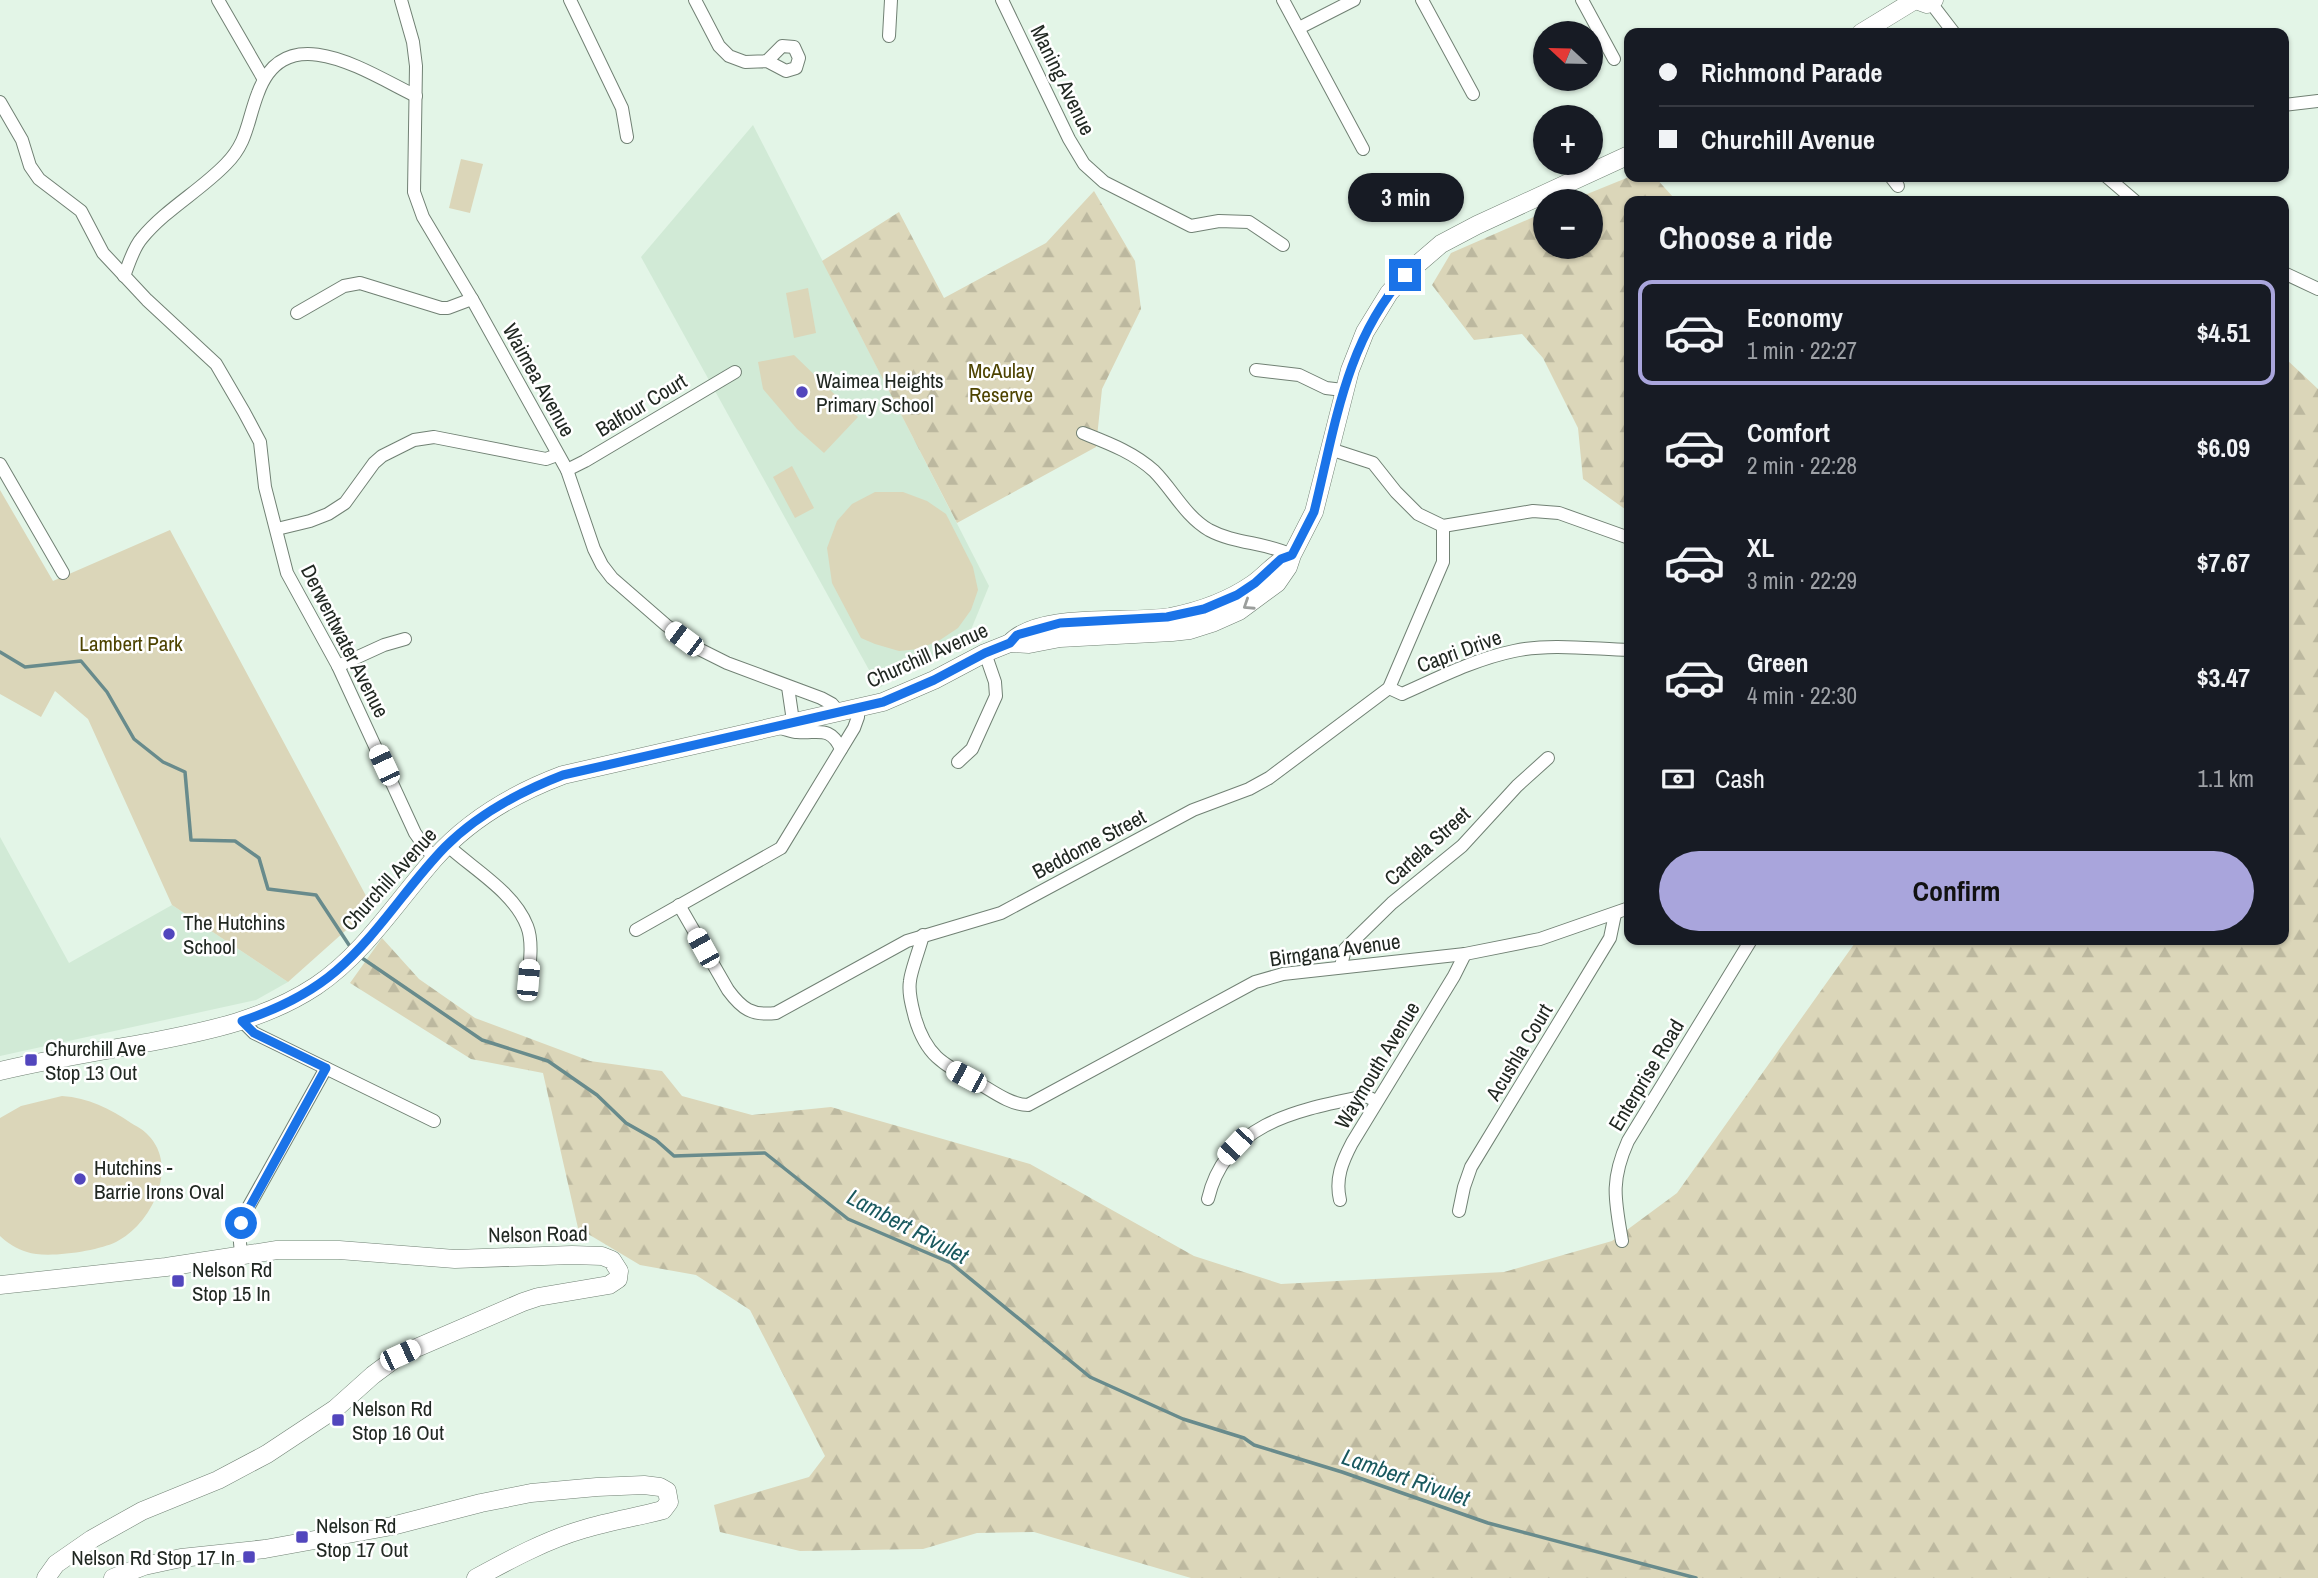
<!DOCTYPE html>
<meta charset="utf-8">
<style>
:root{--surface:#171b24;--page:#242831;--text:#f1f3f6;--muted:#9ea1a6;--line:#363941;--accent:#a9a5dc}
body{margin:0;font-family:"Archivo Narrow",sans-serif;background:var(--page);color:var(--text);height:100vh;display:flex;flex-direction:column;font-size:26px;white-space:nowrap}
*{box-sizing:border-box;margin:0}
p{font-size:23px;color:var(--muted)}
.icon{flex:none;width:38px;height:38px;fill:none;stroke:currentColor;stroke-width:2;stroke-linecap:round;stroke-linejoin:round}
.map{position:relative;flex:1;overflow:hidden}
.drawer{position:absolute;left:1624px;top:196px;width:665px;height:749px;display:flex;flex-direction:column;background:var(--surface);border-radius:14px;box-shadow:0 2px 5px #0004}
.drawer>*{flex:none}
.top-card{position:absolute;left:1624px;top:28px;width:665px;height:154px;border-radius:14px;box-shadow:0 2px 5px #0004;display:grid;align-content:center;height:154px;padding:0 35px;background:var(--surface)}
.needle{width:46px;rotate:292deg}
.tools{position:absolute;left:1533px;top:21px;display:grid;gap:14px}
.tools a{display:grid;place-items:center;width:70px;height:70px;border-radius:50%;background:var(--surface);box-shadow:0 2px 5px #0004;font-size:35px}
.end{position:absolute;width:32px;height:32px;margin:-16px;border:9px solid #1a73e8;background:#fff;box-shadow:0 0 0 4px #fff}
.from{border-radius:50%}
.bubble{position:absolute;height:49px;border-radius:24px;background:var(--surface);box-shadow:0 2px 5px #0004;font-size:23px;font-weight:700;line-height:49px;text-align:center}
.car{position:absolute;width:21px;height:42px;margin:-21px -10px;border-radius:9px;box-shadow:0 0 5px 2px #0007;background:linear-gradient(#fff 24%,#345 0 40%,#fff 0 76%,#345 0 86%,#fff 0)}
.top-card b{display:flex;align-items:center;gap:24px;height:66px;font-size:26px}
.top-card b+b{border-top:2px solid var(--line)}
.top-card i{width:18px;height:18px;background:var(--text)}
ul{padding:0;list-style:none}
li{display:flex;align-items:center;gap:21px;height:105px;margin:0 14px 10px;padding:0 21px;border:4px solid transparent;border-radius:14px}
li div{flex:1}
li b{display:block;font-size:26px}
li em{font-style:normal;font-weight:700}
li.selected{border-color:var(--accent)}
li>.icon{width:63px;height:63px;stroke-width:1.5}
h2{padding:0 35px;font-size:32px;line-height:84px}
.pay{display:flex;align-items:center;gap:18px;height:77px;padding:0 35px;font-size:26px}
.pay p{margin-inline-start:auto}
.action{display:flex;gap:14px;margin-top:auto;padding:14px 35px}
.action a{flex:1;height:80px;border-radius:42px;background:var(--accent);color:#111;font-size:28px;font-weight:700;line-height:80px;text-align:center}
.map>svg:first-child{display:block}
</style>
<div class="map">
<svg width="2318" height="1578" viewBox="0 0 2318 1578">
<defs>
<pattern id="forest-firs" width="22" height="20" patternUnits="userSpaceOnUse" patternTransform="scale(1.75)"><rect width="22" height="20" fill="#dbd6b9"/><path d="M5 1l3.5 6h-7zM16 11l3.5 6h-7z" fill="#bcb89f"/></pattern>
</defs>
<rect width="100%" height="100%" fill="#e3f5e7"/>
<g fill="#d1ead6">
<polygon points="753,125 989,586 968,637 879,688 641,257"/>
<polygon points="0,837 69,963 172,905 288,982 256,1000 0,1056"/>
</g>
<g fill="url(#forest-firs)">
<polygon points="1629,177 1655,177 1673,197 1684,201 1629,201 1629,512 1583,479 1578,428 1543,358 1522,334 1474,340 1432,285 1451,253 1545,212 1545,247 1591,247 1591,201 1570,201"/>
<polygon points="1094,191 1135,261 1141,309 1102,389 1096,447 957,523 822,261 899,212 944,298 1046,243"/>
<polygon points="2284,357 2318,389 2318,1578 1191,1578 1034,1532 977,1533 923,1549 800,1551 720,1532 714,1505 809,1477 825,1456 750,1310 696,1275 640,1265 578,1228 543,1073 471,1059 350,983 382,938 419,979 475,1018 590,1061 662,1071 682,1096 752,1115 831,1107 1030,1164 1194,1256 1281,1284 1504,1272 1612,1241 1677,1193 1857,940 2284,940"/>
</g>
<g fill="#dbd6b9">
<polygon points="461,159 483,164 470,213 449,208"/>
<polygon points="808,288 816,333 794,338 786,293"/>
<polygon points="794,355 858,417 824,453 797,429 763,389 758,362"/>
<polygon points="792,466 814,508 795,518 773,477"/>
<polygon points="0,490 53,581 170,530 372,907 288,982 172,905 88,719 55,691 41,717 0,694"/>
<polygon points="875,492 903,492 927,501 946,514 973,567 978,590 971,610 958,628 940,640 919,649 899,651 875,644 861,638 832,583 827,548 837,521 852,504"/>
<path d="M62,1096C89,1098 109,1108 131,1123C136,1126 144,1130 148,1135C180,1167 151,1225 116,1242C98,1251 46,1259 27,1252C17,1249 7,1243 0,1236V1118L21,1106Z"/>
</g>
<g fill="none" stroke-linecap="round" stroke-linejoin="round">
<g stroke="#688b8c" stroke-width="3.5">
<polyline points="0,652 25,667 81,661 107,692 134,739 163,762 185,772 191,840 235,841 259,858 268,889 316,895 351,948"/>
<polyline points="359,956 482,1040 548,1061 597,1095 626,1123 656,1140 674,1156 765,1153 848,1219 951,1263 1090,1377 1183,1419 1244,1438 1254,1445 1342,1472 1488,1523 1696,1578"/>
</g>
<defs>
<g id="street">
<polyline points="218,0 263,78"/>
<polyline points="401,0 413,42 416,66 414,192 423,217 472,299 567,470 594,549 602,565 612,578 666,625 697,648 727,663 821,698 832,704 839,712"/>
<polyline points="570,0 622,108 627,137"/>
<polyline points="695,0 719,46 729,56 745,62 767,61 786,71 796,68 799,58 794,47 782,46 767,61"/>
<polyline points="1002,0 1069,139 1084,164 1104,182 1191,226 1219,221 1249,222 1283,245"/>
<polyline points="1283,0 1363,149"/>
<polyline points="1422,0 1473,94"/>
<polyline points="1582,0 1614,59"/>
<polyline points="1931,3 1954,33"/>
<polyline points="1299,28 1354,0"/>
<polyline points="889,36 891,0"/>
<polyline points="0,102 22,140 30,166 39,179 81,211 103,253 147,300 216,364 244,412 260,442 265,487 287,573 338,666 415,833 427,850 436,857"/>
<polyline points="2284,105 2318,101"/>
<polyline points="1891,177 1898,186"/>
<polyline points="2107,177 2135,201"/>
<polyline points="2284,273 2318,289"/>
<path d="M124,276C129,264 133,248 142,238C166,209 200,191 226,164C248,142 247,121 258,93C286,16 368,73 416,96"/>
<polyline points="297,313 344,286 360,283 441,308 448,308 472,299"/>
<polyline points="1256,370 1299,375 1326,388 1343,390"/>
<path d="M1083,433C1108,443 1133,452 1154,471C1173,490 1185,516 1209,530C1235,544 1265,542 1292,555"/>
<polyline points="1330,449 1373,463 1396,492 1418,514 1443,526 1533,511 1559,513 1629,538"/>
<polyline points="0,464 63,573"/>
<polyline points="567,470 585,461 735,372"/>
<polyline points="277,529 310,521 328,514 345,503 374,463 382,456 414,440 434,437 546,459 557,455"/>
<polyline points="338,666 384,645 405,639"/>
<polyline points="788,687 793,721"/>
<path d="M1389,688L1402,694C1438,678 1475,659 1514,651C1551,643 1592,649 1629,650"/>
<path d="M780,728C786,729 792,732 797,732C818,734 830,725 841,749"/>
<polyline points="958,762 972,749 996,696 995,682 985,653"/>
<path d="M447,845C473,869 514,892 527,926C533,941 530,963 528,980"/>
<path d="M679,905L728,990C742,1009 752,1016 776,1013L907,941L1001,913L1193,810L1249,789L1269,778L1389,688L1443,562V526"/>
<polyline points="636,930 781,848 854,728 858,717 858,708"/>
<path d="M923,935C920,948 911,970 910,981C908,993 912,1006 915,1018C926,1055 942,1064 975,1081C991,1090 1010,1105 1028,1105L1255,982L1283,974L1465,954L1540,939L1629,908"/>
<polyline points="1341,966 1345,949 1392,903 1462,846 1517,786 1548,758"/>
<polyline points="242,1021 254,1033 434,1121"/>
<path d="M1208,1199C1226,1122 1299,1110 1366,1096L1376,1101"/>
<path d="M1340,1200C1335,1179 1342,1162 1352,1143L1454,976L1465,954"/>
<polyline points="1459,1211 1464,1187 1471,1167 1610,938 1615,914"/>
<path d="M1622,1241C1615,1200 1610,1181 1628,1141L1751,940"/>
<polyline points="241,1254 239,1231 244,1215 326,1068"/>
</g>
<g id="secondary">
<polyline points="1916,0 1927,4 1934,0"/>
<polyline points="1861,33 1915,0"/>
<path d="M1010,643C1040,611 1128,624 1170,617C1201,611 1227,602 1253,584C1267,574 1276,561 1291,555"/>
<path d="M0,1071C50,1059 101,1051 151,1042C209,1031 266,1019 316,986C364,954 397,901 435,858C469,820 515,793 563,775L883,702L934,680L985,653L1010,643L1029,644L1060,638L1172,632L1190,630L1212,623L1239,611L1277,583L1288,567L1292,555L1314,512L1350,370L1365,332L1389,293L1405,275L1441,244L1477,225L1629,155"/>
<polyline points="0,1285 166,1267 277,1250 339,1250 455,1259 572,1255 602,1256 612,1260 619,1271 618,1279 609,1285 538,1297 523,1302 400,1355 373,1375 335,1409 267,1454 218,1480 142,1511 92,1539 56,1564 46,1578"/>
<path d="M113,1578L144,1566L181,1558L265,1549L392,1526L481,1503L531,1493L597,1487L644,1485L660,1487L667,1491L669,1502L663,1510C637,1517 610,1521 584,1529C546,1540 511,1559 476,1578"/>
</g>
</defs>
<use href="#street" stroke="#718174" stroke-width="14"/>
<use href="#secondary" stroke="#718174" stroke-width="19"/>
<use href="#street" stroke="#fff" stroke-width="12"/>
<use href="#secondary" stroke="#fff" stroke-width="18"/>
</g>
<defs><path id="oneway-chevron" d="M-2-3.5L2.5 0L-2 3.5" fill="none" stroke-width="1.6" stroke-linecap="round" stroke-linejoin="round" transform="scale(1.75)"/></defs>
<use stroke="#9b9e9c" href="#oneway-chevron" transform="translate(1248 605) rotate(147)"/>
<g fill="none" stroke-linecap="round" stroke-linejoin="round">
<path stroke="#1a73e8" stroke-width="9" d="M241,1223L326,1068L254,1033L242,1021C275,1010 309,994 336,971C378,935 407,886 445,847C478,814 519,792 563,775L883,702L934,680L985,653L1010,643L1017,635L1060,623L1167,617L1204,609L1237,595L1255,583L1281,559L1292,555L1314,512C1335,428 1345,342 1405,275"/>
</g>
<g fill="#5246bd" stroke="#fff" stroke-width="2.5">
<circle cx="802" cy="392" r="7"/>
<circle cx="169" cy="934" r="7"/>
<rect x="24" y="1053" width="14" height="14" rx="3.5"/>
<circle cx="80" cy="1179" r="7"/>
<rect x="171" y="1274" width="14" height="14" rx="3.5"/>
<rect x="331" y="1413" width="14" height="14" rx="3.5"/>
<rect x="295" y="1530" width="14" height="14" rx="3.5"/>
<rect x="242" y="1550" width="14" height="14" rx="3.5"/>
</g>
<g text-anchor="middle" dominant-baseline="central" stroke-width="5" stroke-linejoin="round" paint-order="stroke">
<g font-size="21" fill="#212822" stroke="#fff">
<text transform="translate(1063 80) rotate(64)">Maning Avenue</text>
<text transform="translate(539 380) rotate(61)">Waimea Avenue</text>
<text transform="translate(641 405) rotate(-31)">Balfour Court</text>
<text transform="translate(345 641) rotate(63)">Derwentwater Avenue</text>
<text transform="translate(1459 651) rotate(-20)">Capri Drive</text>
<text transform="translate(927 655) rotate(-24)">Churchill Avenue</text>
<text transform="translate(1089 844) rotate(-28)">Beddome Street</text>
<text transform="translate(1427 846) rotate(-42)">Cartela Street</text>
<text transform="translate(389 879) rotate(-48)">Churchill Avenue</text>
<text transform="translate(1335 950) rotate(-8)">Birngana Avenue</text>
<text transform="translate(1519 1052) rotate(-59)">Acushla Court</text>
<text transform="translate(1377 1065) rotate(-59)">Waymouth Avenue</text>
<text transform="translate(1646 1075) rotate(-59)">Enterprise Road</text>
<text transform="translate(538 1234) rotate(-1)">Nelson Road</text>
</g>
<g font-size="21" fill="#4d4300" stroke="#fff">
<text x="1001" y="370">McAulay<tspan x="1001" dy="24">Reserve</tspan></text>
<text x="131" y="643">Lambert Park</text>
</g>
<g font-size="21" fill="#212822" stroke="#fff" text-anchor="start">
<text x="816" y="380">Waimea Heights<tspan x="816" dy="24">Primary School</tspan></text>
<text x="183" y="922">The Hutchins<tspan x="183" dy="24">School</tspan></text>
<text x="45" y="1048">Churchill Ave<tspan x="45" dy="24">Stop 13 Out</tspan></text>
<text x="94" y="1167">Hutchins -<tspan x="94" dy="24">Barrie Irons Oval</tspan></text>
<text x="192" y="1269">Nelson Rd<tspan x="192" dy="24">Stop 15 In</tspan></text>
<text x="352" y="1408">Nelson Rd<tspan x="352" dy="24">Stop 16 Out</tspan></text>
<text x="316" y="1525">Nelson Rd<tspan x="316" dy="24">Stop 17 Out</tspan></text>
<text x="235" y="1557" text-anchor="end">Nelson Rd Stop 17 In</text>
</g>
<g font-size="23" font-style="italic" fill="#19595f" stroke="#fff">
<text transform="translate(908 1226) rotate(28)">Lambert Rivulet</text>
<text transform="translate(1406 1477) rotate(19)">Lambert Rivulet</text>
</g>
</g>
</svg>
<div class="tools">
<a><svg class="needle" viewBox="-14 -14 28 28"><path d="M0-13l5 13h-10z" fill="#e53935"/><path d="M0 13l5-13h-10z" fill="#9ea1a6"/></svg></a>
<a>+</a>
<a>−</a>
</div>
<i class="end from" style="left:241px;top:1223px"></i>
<i class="end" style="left:1405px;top:275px"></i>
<div class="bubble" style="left:1348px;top:173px;width:116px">3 min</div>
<i class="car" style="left:684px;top:639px;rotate:307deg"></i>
<i class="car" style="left:384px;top:765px;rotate:335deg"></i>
<i class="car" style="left:703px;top:948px;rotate:331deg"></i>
<i class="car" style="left:528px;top:980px;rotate:5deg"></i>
<i class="car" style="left:966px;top:1077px;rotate:298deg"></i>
<i class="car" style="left:1235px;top:1146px;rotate:223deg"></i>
<i class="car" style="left:400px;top:1355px;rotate:65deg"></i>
<div class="top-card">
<b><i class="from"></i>Richmond Parade</b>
<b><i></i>Churchill Avenue</b>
</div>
<section class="drawer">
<h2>Choose a ride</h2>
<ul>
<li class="selected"><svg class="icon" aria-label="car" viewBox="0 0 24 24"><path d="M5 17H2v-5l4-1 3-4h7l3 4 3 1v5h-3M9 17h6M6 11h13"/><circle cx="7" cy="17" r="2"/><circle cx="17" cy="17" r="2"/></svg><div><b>Economy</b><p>1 min · 22:27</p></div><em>$4.51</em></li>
<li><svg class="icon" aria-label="car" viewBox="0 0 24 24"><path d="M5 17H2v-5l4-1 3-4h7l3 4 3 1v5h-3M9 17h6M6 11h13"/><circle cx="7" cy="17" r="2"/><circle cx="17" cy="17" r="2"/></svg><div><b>Comfort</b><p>2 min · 22:28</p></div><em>$6.09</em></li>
<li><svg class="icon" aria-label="car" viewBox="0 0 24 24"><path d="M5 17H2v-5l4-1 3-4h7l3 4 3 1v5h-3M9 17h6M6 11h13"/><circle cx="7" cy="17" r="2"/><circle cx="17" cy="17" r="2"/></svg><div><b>XL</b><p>3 min · 22:29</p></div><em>$7.67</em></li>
<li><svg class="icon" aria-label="car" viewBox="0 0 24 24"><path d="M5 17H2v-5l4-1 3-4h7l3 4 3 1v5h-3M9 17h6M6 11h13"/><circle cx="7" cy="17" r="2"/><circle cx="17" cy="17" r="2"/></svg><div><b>Green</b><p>4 min · 22:30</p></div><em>$3.47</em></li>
</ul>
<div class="pay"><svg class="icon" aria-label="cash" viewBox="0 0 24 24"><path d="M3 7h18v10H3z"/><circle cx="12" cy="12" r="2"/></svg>Cash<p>1.1 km</p></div>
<div class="action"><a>Confirm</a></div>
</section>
</div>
